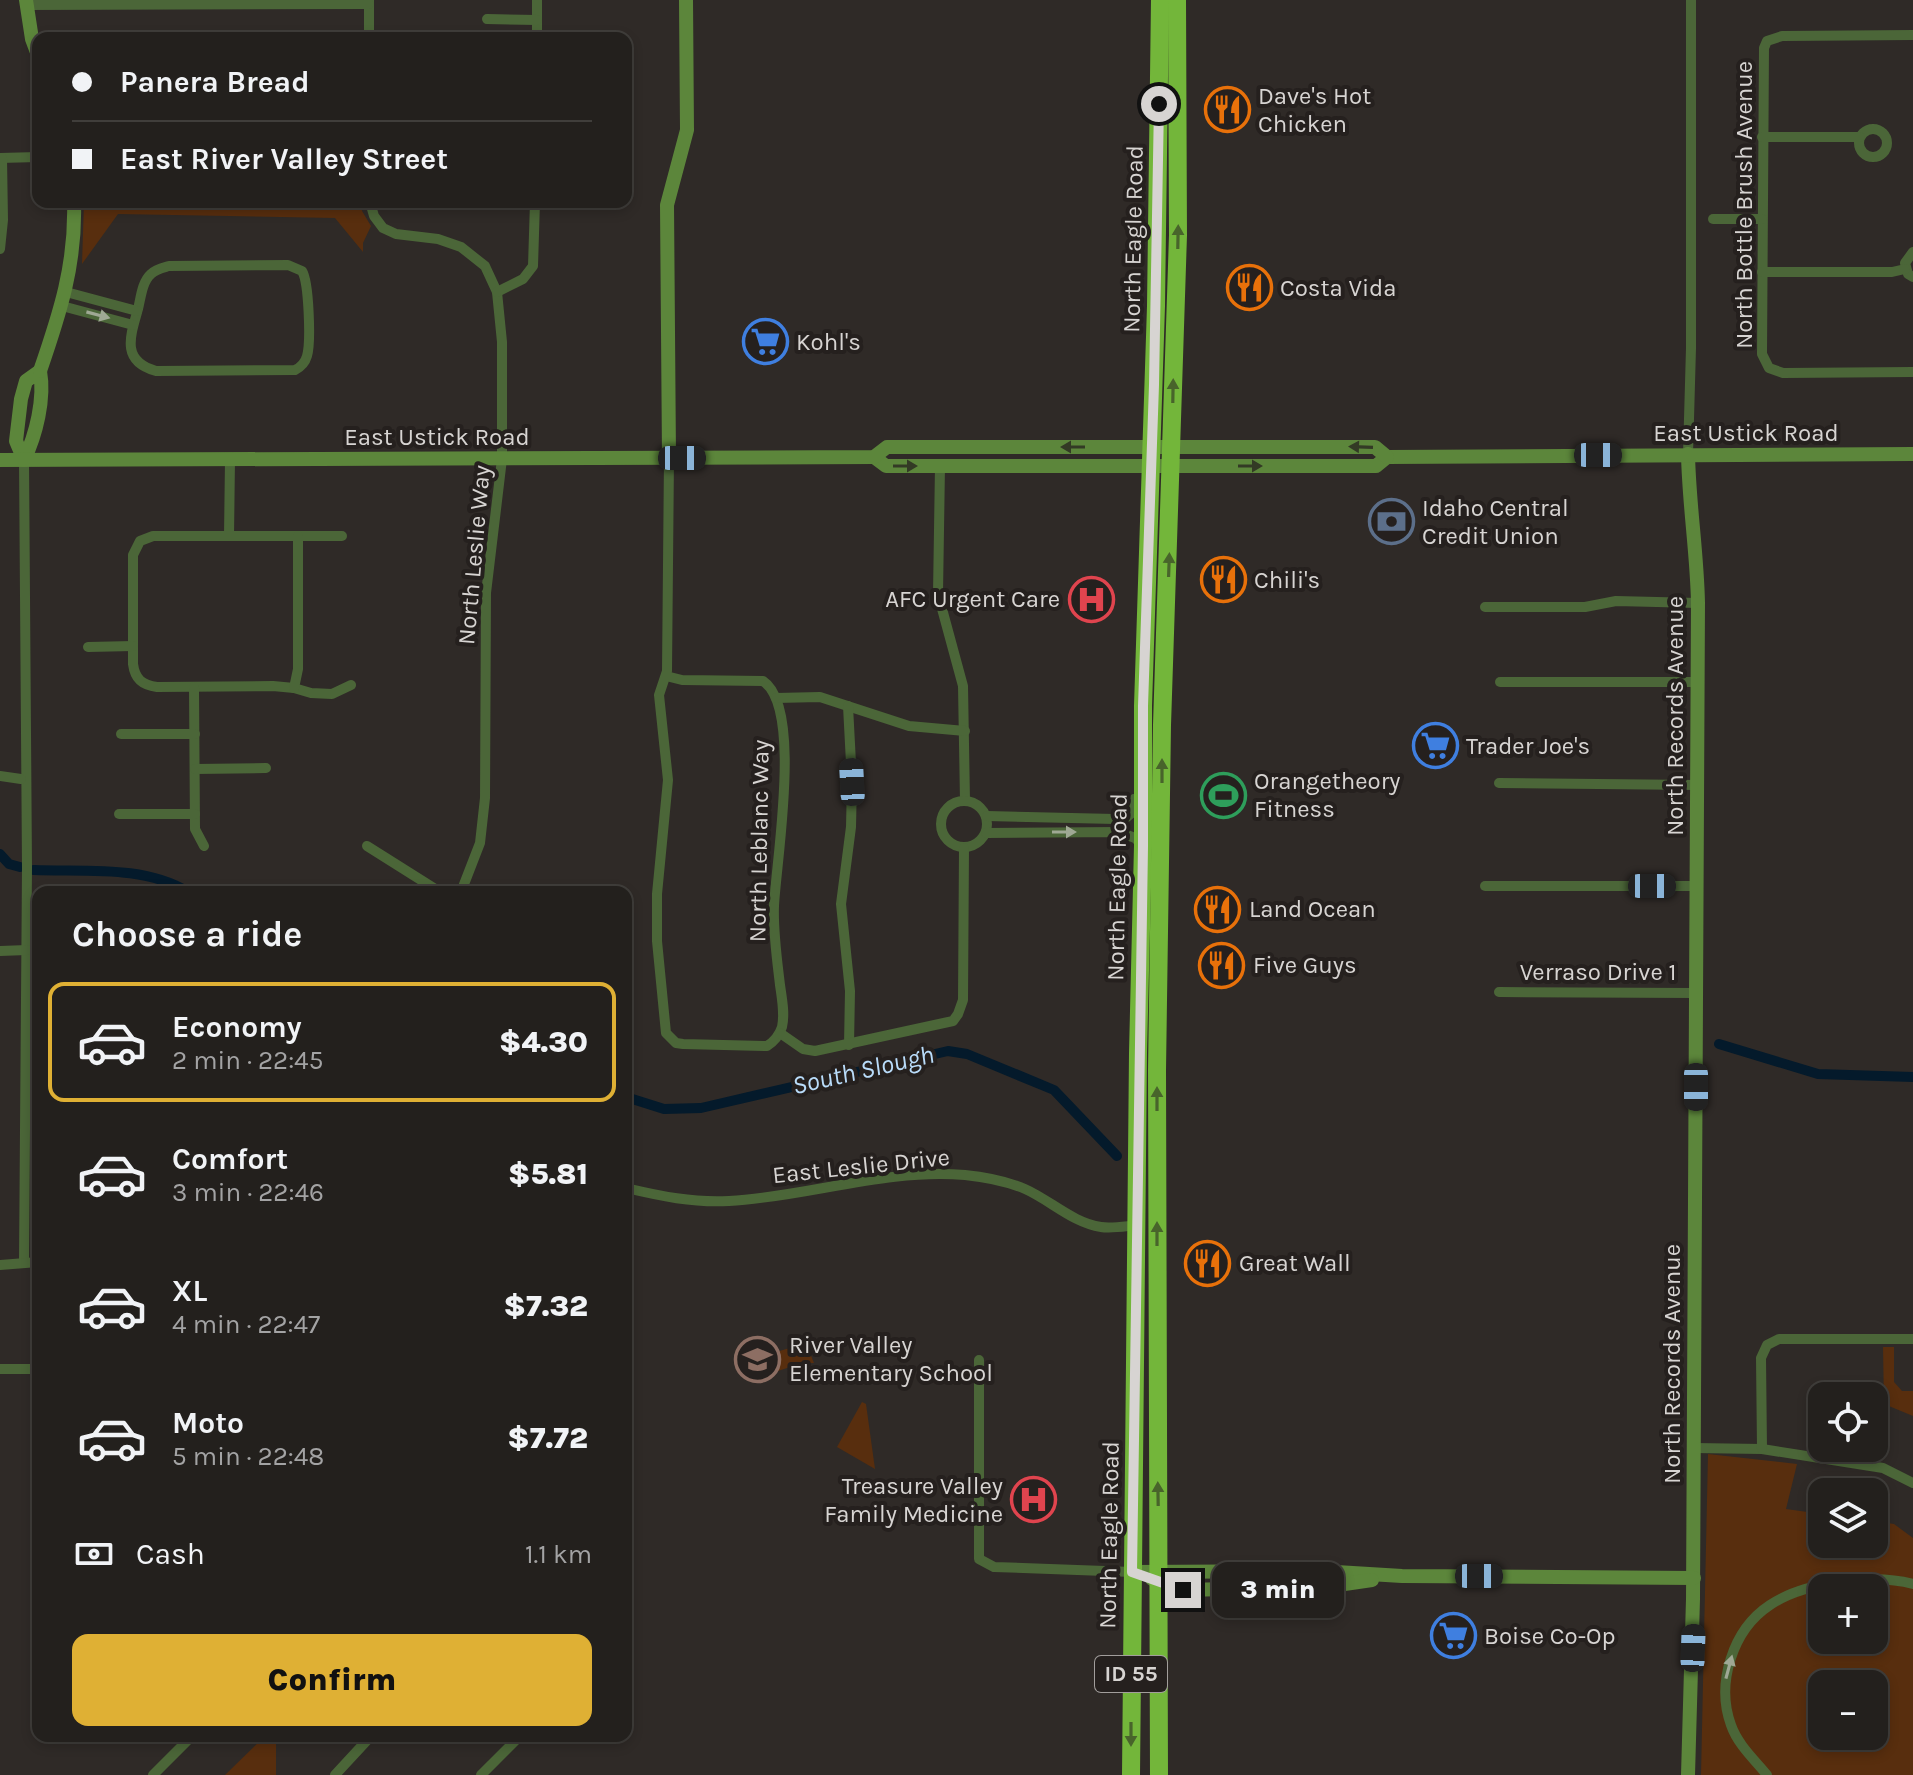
<!DOCTYPE html>
<meta charset="utf-8">
<style>
:root{--surface:#23201d;--page:#2b2826;--text:#f1f3f6;--muted:#a3a3a4;--line:#403e3b;--accent:#dfb034}
body{margin:0;font-family:Karla,sans-serif;background:var(--page);color:var(--text);height:100vh;display:flex;flex-direction:column;font-size:30px;white-space:nowrap}
*{box-sizing:border-box;margin:0}
p{font-size:26px;color:var(--muted)}
.icon{flex:none;width:44px;height:44px;fill:none;stroke:currentColor;stroke-width:2;stroke-linecap:round;stroke-linejoin:round}
.map{position:relative;flex:1;overflow:hidden}
.side{position:absolute;left:32px;top:886px;width:600px;height:856px;display:flex;flex-direction:column;background:var(--surface);border-radius:16px;box-shadow:0 4px 12px #0003,0 0 0 2px var(--line)}
.side>*{flex:none}
.guide{position:absolute;left:32px;top:32px;width:600px;height:176px;border-radius:16px;box-shadow:0 4px 12px #0003,0 0 0 2px var(--line);display:grid;align-content:center;height:176px;padding:0 40px;background:var(--surface)}
.tools{position:absolute;left:1808px;top:1382px;display:grid;gap:16px}
.tools a{display:grid;place-items:center;width:80px;height:80px;border-radius:16px;background:var(--surface);box-shadow:0 4px 12px #0003,0 0 0 2px var(--line);font-size:40px}
.end{position:absolute;width:36px;height:36px;margin:-18px;border:10px solid #d7d4d2;background:#111;box-shadow:0 0 0 4px #111}
.from{border-radius:50%}
.bubble{position:absolute;height:56px;border-radius:16px;background:var(--surface);box-shadow:0 4px 12px #0003,0 0 0 2px var(--line);font-size:26px;font-weight:800;line-height:56px;text-align:center}
.car{position:absolute;width:24px;height:48px;margin:-24px -12px;border-radius:10px;box-shadow:0 0 6px 2px #0007;background:linear-gradient(#222 24%,#8ab4d8 0 40%,#222 0 76%,#8ab4d8 0 86%,#222 0)}
.guide b{display:flex;align-items:center;gap:28px;height:76px;font-size:30px}
.guide b+b{border-top:2px solid var(--line)}
.guide i{width:20px;height:20px;background:var(--text)}
ul{padding:0;list-style:none}
li{display:flex;align-items:center;gap:24px;height:120px;margin:0 16px 12px;padding:0 24px;border:4px solid transparent;border-radius:16px}
li div{flex:1}
li b{display:block;font-size:30px}
li em{font-style:normal;font-weight:800}
li.on{border-color:var(--accent)}
li>.icon{width:72px;height:72px;stroke-width:1.5}
h2{padding:0 40px;font-size:36px;line-height:96px}
.pay{display:flex;align-items:center;gap:20px;height:88px;padding:0 40px;font-size:30px}
.pay p{margin-inline-start:auto}
.cta{display:flex;gap:16px;margin-top:auto;padding:16px 40px}
.cta a{flex:1;height:92px;border-radius:16px;background:var(--accent);color:#111;font-size:32px;font-weight:800;line-height:92px;text-align:center}
.map>svg:first-child{display:block}
</style>
<div class="map">
<svg width="1913" height="1775" viewBox="0 0 1913 1775">
<rect width="100%" height="100%" fill="#2f2a27"/>
<g fill="#582e0e" fill-rule="evenodd">
<polygon points="84,202 361,202 362,211 371,226 363,243 363,252 335,218 118,214 82,264"/>
<polygon points="806,1343 814,1363 802,1363 769,1374 763,1356"/>
<polygon points="1883,1347 1894,1347 1894,1382 1902,1391 1913,1391 1913,1416 1884,1404"/>
<polygon points="862,1402 866,1404 875,1469 837,1447"/>
<path d="M1708,1454L1797,1464L1786,1509L1822,1514V1544H1874V1521L1894,1524L1913,1538V1775H1701ZM1822,1588H1874V1640H1822ZM1822,1684H1874V1736H1822Z"/>
<polygon points="265,1736 276,1736 276,1775 225,1775"/>
</g>
<g fill="none" stroke-linecap="round" stroke-linejoin="round">
<g stroke="#041a2b" stroke-width="10">
<polyline points="0,854 9,864 20,867"/>
<path d="M34,870C85,872 144,865 188,892"/>
<polyline points="1719,1044 1818,1074 1913,1077"/>
<polyline points="626,1097 664,1109 701,1108 948,1051 967,1054 1054,1090 1117,1156"/>
</g>
<g stroke="#4b6638" stroke-width="10">
<polyline points="369,0 369,38"/>
<polyline points="537,0 537,38"/>
<polyline points="26,5 369,4"/>
<polyline points="487,19 537,20"/>
<polyline points="1913,35 1782,36 1767,41 1764,48 1762,354 1769,368 1783,373 1913,372"/>
<circle cx="1873" cy="143" r="14"/>
<polyline points="1762,137 1860,137"/>
<polyline points="0,158 38,157"/>
<polyline points="370,202 374,216 383,228 396,234 438,239 461,247 485,266 497,292 502,342 502,459 486,593 485,798 480,843 461,892"/>
<polyline points="1713,219 1762,219"/>
<polyline points="0,249 3,220 2,158"/>
<polyline points="1913,252 1905,263 1908,274 1913,277"/>
<path d="M288,265L302,271C309,282 311,342 307,356C305,363 301,367 295,370L156,371C121,361 130,337 138,309C141,297 142,282 151,274C156,269 162,268 169,266Z"/>
<polyline points="1762,272 1892,272 1905,269"/>
<polyline points="66,292 137,311"/>
<polyline points="497,292 523,279 533,266 535,202"/>
<polyline points="62,306 133,325"/>
<polyline points="1688,454 1691,348 1691,0"/>
<polyline points="24,460 27,867 24,1262"/>
<polyline points="940,466 938,594 963,686 965,801"/>
<polyline points="229,536 230,460"/>
<path d="M342,536H153L140,541L133,555V664C135,679 142,685 157,687L273,686L294,688L311,693L332,694L351,685"/>
<polyline points="1485,607 1585,607 1616,601 1698,603"/>
<polyline points="88,647 133,646"/>
<path d="M666,676L682,680L763,681C803,707 776,861 774,906C773,932 777,959 780,985C782,999 785,1014 782,1027C779,1036 775,1041 767,1046L683,1044L676,1043L666,1033L657,941V894L668,780L659,695L667,671L669,458"/>
<polyline points="1500,682 1697,682"/>
<polyline points="194,687 195,829 204,846"/>
<polyline points="294,688 298,669 298,536"/>
<polyline points="776,698 820,697 909,726 965,731"/>
<polyline points="848,706 852,782 851,827 841,904 850,991 849,1045"/>
<polyline points="121,734 195,734"/>
<polyline points="195,769 266,768"/>
<polyline points="0,776 21,779"/>
<polyline points="1499,783 1697,785"/>
<circle cx="964" cy="824" r="23"/>
<polyline points="119,814 195,814"/>
<polyline points="987,816 1115,819 1127,817 1134,811 1134,799"/>
<polyline points="986,833 1119,832 1135,838 1143,846"/>
<polyline points="367,846 440,892"/>
<polyline points="1485,886 1697,886"/>
<polyline points="0,951 27,950"/>
<polyline points="1499,992 1696,993"/>
<polyline points="780,1033 803,1049 815,1051 953,1021 958,1014 963,1000 964,848"/>
<path d="M626,1188C660,1196 693,1203 729,1201C807,1197 886,1168 965,1175C985,1177 1006,1181 1025,1189C1050,1200 1073,1223 1101,1227C1112,1229 1126,1226 1138,1225"/>
<polyline points="0,1265 38,1262"/>
<polyline points="979,1360 979,1559 994,1567 1132,1572"/>
<polyline points="0,1369 38,1369"/>
<polyline points="1694,1448 1762,1449 1883,1468 1913,1483"/>
<polyline points="1762,1449 1761,1358 1767,1345 1779,1339 1913,1339"/>
<polyline points="153,1775 192,1736"/>
<polyline points="335,1775 371,1736"/>
<polyline points="481,1775 520,1736"/>
<path d="M1767,1775C1754,1759 1738,1745 1731,1725C1716,1684 1732,1630 1770,1605C1804,1582 1874,1573 1913,1584"/>
</g>
<g stroke="#5c863b" stroke-width="14">
<polyline points="26,0 32,39 38,55"/>
<path d="M40,371C45,399 36,435 24,460L16,441L21,399L26,381Z"/>
<path d="M40,371C60,313 76,264 74,202"/>
<path d="M1688,454C1689,505 1697,552 1698,603L1693,1599L1688,1775"/>
<polyline points="874,457 886,466 1376,466 1387,457 1913,454"/>
<polyline points="669,458 667,205 687,130 686,0"/>
<polyline points="0,460 874,457 887,447 1375,447 1387,457"/>
<polyline points="1132,1572 1320,1571 1402,1576 1694,1578"/>
<polyline points="1152,1579 1183,1590 1324,1587 1372,1580"/>
</g>
<g stroke="#73b63a" stroke-width="18">
<polyline points="1131,1775 1138,1053 1143,846 1143,706 1156,306 1160,0"/>
<polyline points="1159,1775 1157,1070 1162,725 1178,235 1177,0"/>
</g>
</g>
<defs><path id="oneway-solid" d="M-6-.8H1V-3.2L6.5 0L1 3.2V.8H-6Z" transform="scale(2)"/></defs>
<g fill="#48642b">
<use href="#oneway-solid" transform="translate(1178 237) rotate(-89)"/>
<use href="#oneway-solid" transform="translate(1173 391) rotate(-89)"/>
<use href="#oneway-solid" transform="translate(1169 565) rotate(-88)"/>
<use href="#oneway-solid" transform="translate(1162 771) rotate(-90)"/>
<use href="#oneway-solid" transform="translate(1157 1099) rotate(-90)"/>
<use href="#oneway-solid" transform="translate(1157 1234) rotate(-90)"/>
<use href="#oneway-solid" transform="translate(1158 1494) rotate(-91)"/>
<use href="#oneway-solid" transform="translate(1131 1734) rotate(90)"/>
</g>
<g fill="#9fa894">
<use href="#oneway-solid" transform="translate(98 315) rotate(15)"/>
<use href="#oneway-solid" transform="translate(1064 832)"/>
<use href="#oneway-solid" transform="translate(1729 1667) rotate(-75)"/>
</g>
<g fill="#333a25">
<use href="#oneway-solid" transform="translate(1073 447) rotate(180)"/>
<use href="#oneway-solid" transform="translate(1361 447) rotate(-178)"/>
<use href="#oneway-solid" transform="translate(905 466)"/>
<use href="#oneway-solid" transform="translate(1250 466)"/>
</g>
<g fill="none" stroke-linecap="round" stroke-linejoin="round">
<polyline stroke="#d7d4d2" stroke-width="10" points="1159,104 1154,385 1143,706 1143,846 1132,1572 1183,1590"/>
</g>
<defs>
<symbol id="restaurant-ring" viewBox="-11 -11 22 22"><circle r="9.5" fill="#25201e" stroke="#e8710a" stroke-width="1.5"/><path d="M-5-6h1v4h1v-4h1v4h1v-4h1v5L-1.5 .5V6h-2V.5L-5-1ZM5-6V6H3V1.5H1.5Q1.5-4 5-6Z" fill="#e8710a"/></symbol>
<symbol id="supermarket-ring" viewBox="-11 -11 22 22"><circle r="9.5" fill="#25201e" stroke="#3f7fe0" stroke-width="1.5"/><path d="M-6-5.5h2.5l.6 2H6L4.5 2H-2.5L-4.4-4H-6ZM-1.5 3.2a1.3 1.3 0 1 0 .1 0ZM3 3.2a1.3 1.3 0 1 0 .1 0Z" fill="#3f7fe0"/></symbol>
<symbol id="bank-ring" viewBox="-11 -11 22 22"><circle r="9.5" fill="#25201e" stroke="#5c6f8a" stroke-width="1.5"/><path d="M-6-4H6V4H-6ZM0-2.3a2.3 2.3 0 1 0 0 4.6a2.3 2.3 0 1 0 0-4.6Z" fill="#5c6f8a"/></symbol>
<symbol id="hospital-ring" viewBox="-11 -11 22 22"><circle r="9.5" fill="#25201e" stroke="#e0444e" stroke-width="1.5"/><path d="M-5-5h3v3.5h4V-5h3V5h-3V1.5h-4V5h-3Z" fill="#e0444e"/></symbol>
<symbol id="stadium-ring" viewBox="-11 -11 22 22"><circle r="9.5" fill="#25201e" stroke="#2e9e5b" stroke-width="1.5"/><path d="M0-5a6.5 5 0 1 0 0 10a6.5 5 0 1 0 0-10ZM-3.5-1.8h7v3.6h-7Z" fill="#2e9e5b"/></symbol>
<symbol id="school-ring" viewBox="-11 -11 22 22"><circle r="9.5" fill="#25201e" stroke="#8d6e63" stroke-width="1.5"/><path d="M0-5L7-2L0 1L-7-2ZM-4 1L0 2.5L4 1V4Q0 6-4 4Z" fill="#8d6e63"/></symbol>
</defs>
<g fill-rule="evenodd">
<use href="#restaurant-ring" x="1202" y="84" width="51" height="51"/>
<use href="#restaurant-ring" x="1224" y="262" width="51" height="51"/>
<use href="#supermarket-ring" x="740" y="316" width="51" height="51"/>
<use href="#bank-ring" x="1366" y="496" width="51" height="51"/>
<use href="#restaurant-ring" x="1198" y="554" width="51" height="51"/>
<use href="#hospital-ring" x="1066" y="574" width="51" height="51"/>
<use href="#supermarket-ring" x="1410" y="720" width="51" height="51"/>
<use href="#stadium-ring" x="1198" y="770" width="51" height="51"/>
<use href="#restaurant-ring" x="1192" y="884" width="51" height="51"/>
<use href="#restaurant-ring" x="1196" y="940" width="51" height="51"/>
<use href="#restaurant-ring" x="1182" y="1238" width="51" height="51"/>
<use href="#school-ring" x="732" y="1334" width="51" height="51"/>
<use href="#hospital-ring" x="1008" y="1474" width="51" height="51"/>
<use href="#supermarket-ring" x="1428" y="1610" width="51" height="51"/>
</g>
<g text-anchor="middle" dominant-baseline="central" stroke-width="8" stroke-linejoin="round" paint-order="stroke">
<rect fill="#25201e" stroke="#a29e9c" stroke-width="2" x="1095" y="1656" width="72" height="36" rx="6"/>
<g font-size="22" font-weight="bold" fill="#d7d4d2">
<text x="1131" y="1674">ID 55</text>
</g>
<g font-size="24" fill="#d7d4d2" stroke="#25201e" text-anchor="start">
<text x="1258" y="96">Dave's Hot<tspan x="1258" dy="28">Chicken</tspan></text>
<text x="1280" y="288">Costa Vida</text>
<text x="796" y="342">Kohl's</text>
<text x="1422" y="508">Idaho Central<tspan x="1422" dy="28">Credit Union</tspan></text>
<text x="1254" y="580">Chili's</text>
<text x="1060" y="599" text-anchor="end">AFC Urgent Care</text>
<text x="1466" y="746">Trader Joe's</text>
<text x="1254" y="781">Orangetheory<tspan x="1254" dy="28">Fitness</tspan></text>
<text x="1249" y="909">Land Ocean</text>
<text x="1253" y="965">Five Guys</text>
<text x="1239" y="1263">Great Wall</text>
<text x="789" y="1345">River Valley<tspan x="789" dy="28">Elementary School</tspan></text>
<text x="1003" y="1486" text-anchor="end">Treasure Valley<tspan x="1003" dy="28">Family Medicine</tspan></text>
<text x="1484" y="1636">Boise Co-Op</text>
</g>
<g font-size="24" fill="#d7d4d2" stroke="#25201e">
<text transform="translate(1744 205) rotate(-90)">North Bottle Brush Avenue</text>
<text transform="translate(1133 239) rotate(-89)">North Eagle Road</text>
<text x="1746" y="433">East Ustick Road</text>
<text x="437" y="437">East Ustick Road</text>
<text transform="translate(474 555) rotate(-85)">North Leslie Way</text>
<text transform="translate(1675 716) rotate(-90)">North Records Avenue</text>
<text transform="translate(759 841) rotate(-89)">North Leblanc Way</text>
<text transform="translate(1117 887) rotate(-89)">North Eagle Road</text>
<text x="1598" y="972">Verraso Drive 1</text>
<text transform="translate(861 1166) rotate(-6)">East Leslie Drive</text>
<text transform="translate(1672 1364) rotate(-90)">North Records Avenue</text>
<text transform="translate(1109 1535) rotate(-89)">North Eagle Road</text>
</g>
<g font-size="26" font-style="italic" fill="#b9dcfa" stroke="#25201e">
<text transform="translate(863 1070) rotate(-13)">South Slough</text>
</g>
</g>
</svg>
<div class="tools">
<a><svg class="icon" aria-label="locate" viewBox="0 0 24 24"><circle cx="12" cy="12" r="6"/><path d="M12 2v4M12 18v4M2 12h4M18 12h4"/></svg></a>
<a><svg class="icon" aria-label="layers" viewBox="0 0 24 24"><path d="M12 4l9 5-9 5-9-5zM3 14l9 5 9-5"/></svg></a>
<a>+</a>
<a>−</a>
</div>
<i class="end from" style="left:1159px;top:104px"></i>
<i class="end" style="left:1183px;top:1590px"></i>
<div class="bubble" style="left:1212px;top:1562px;width:132px">3 min</div>
<i class="car" style="left:1598px;top:455px;rotate:90deg"></i>
<i class="car" style="left:682px;top:458px;rotate:90deg"></i>
<i class="car" style="left:852px;top:782px;rotate:357deg"></i>
<i class="car" style="left:1652px;top:886px;rotate:90deg"></i>
<i class="car" style="left:1696px;top:1087px;rotate:180deg"></i>
<i class="car" style="left:1479px;top:1576px;rotate:90deg"></i>
<i class="car" style="left:1693px;top:1648px;rotate:2deg"></i>
<div class="guide">
<b><i class="from"></i>Panera Bread</b>
<b><i></i>East River Valley Street</b>
</div>
<section class="side">
<h2>Choose a ride</h2>
<ul>
<li class="on"><svg class="icon" aria-label="car" viewBox="0 0 24 24"><path d="M5 17H2v-5l4-1 3-4h7l3 4 3 1v5h-3M9 17h6M6 11h13"/><circle cx="7" cy="17" r="2"/><circle cx="17" cy="17" r="2"/></svg><div><b>Economy</b><p>2 min · 22:45</p></div><em>$4.30</em></li>
<li><svg class="icon" aria-label="car" viewBox="0 0 24 24"><path d="M5 17H2v-5l4-1 3-4h7l3 4 3 1v5h-3M9 17h6M6 11h13"/><circle cx="7" cy="17" r="2"/><circle cx="17" cy="17" r="2"/></svg><div><b>Comfort</b><p>3 min · 22:46</p></div><em>$5.81</em></li>
<li><svg class="icon" aria-label="car" viewBox="0 0 24 24"><path d="M5 17H2v-5l4-1 3-4h7l3 4 3 1v5h-3M9 17h6M6 11h13"/><circle cx="7" cy="17" r="2"/><circle cx="17" cy="17" r="2"/></svg><div><b>XL</b><p>4 min · 22:47</p></div><em>$7.32</em></li>
<li><svg class="icon" aria-label="car" viewBox="0 0 24 24"><path d="M5 17H2v-5l4-1 3-4h7l3 4 3 1v5h-3M9 17h6M6 11h13"/><circle cx="7" cy="17" r="2"/><circle cx="17" cy="17" r="2"/></svg><div><b>Moto</b><p>5 min · 22:48</p></div><em>$7.72</em></li>
</ul>
<div class="pay"><svg class="icon" aria-label="cash" viewBox="0 0 24 24"><path d="M3 7h18v10H3z"/><circle cx="12" cy="12" r="2"/></svg>Cash<p>1.1 km</p></div>
<div class="cta"><a>Confirm</a></div>
</section>
</div>
